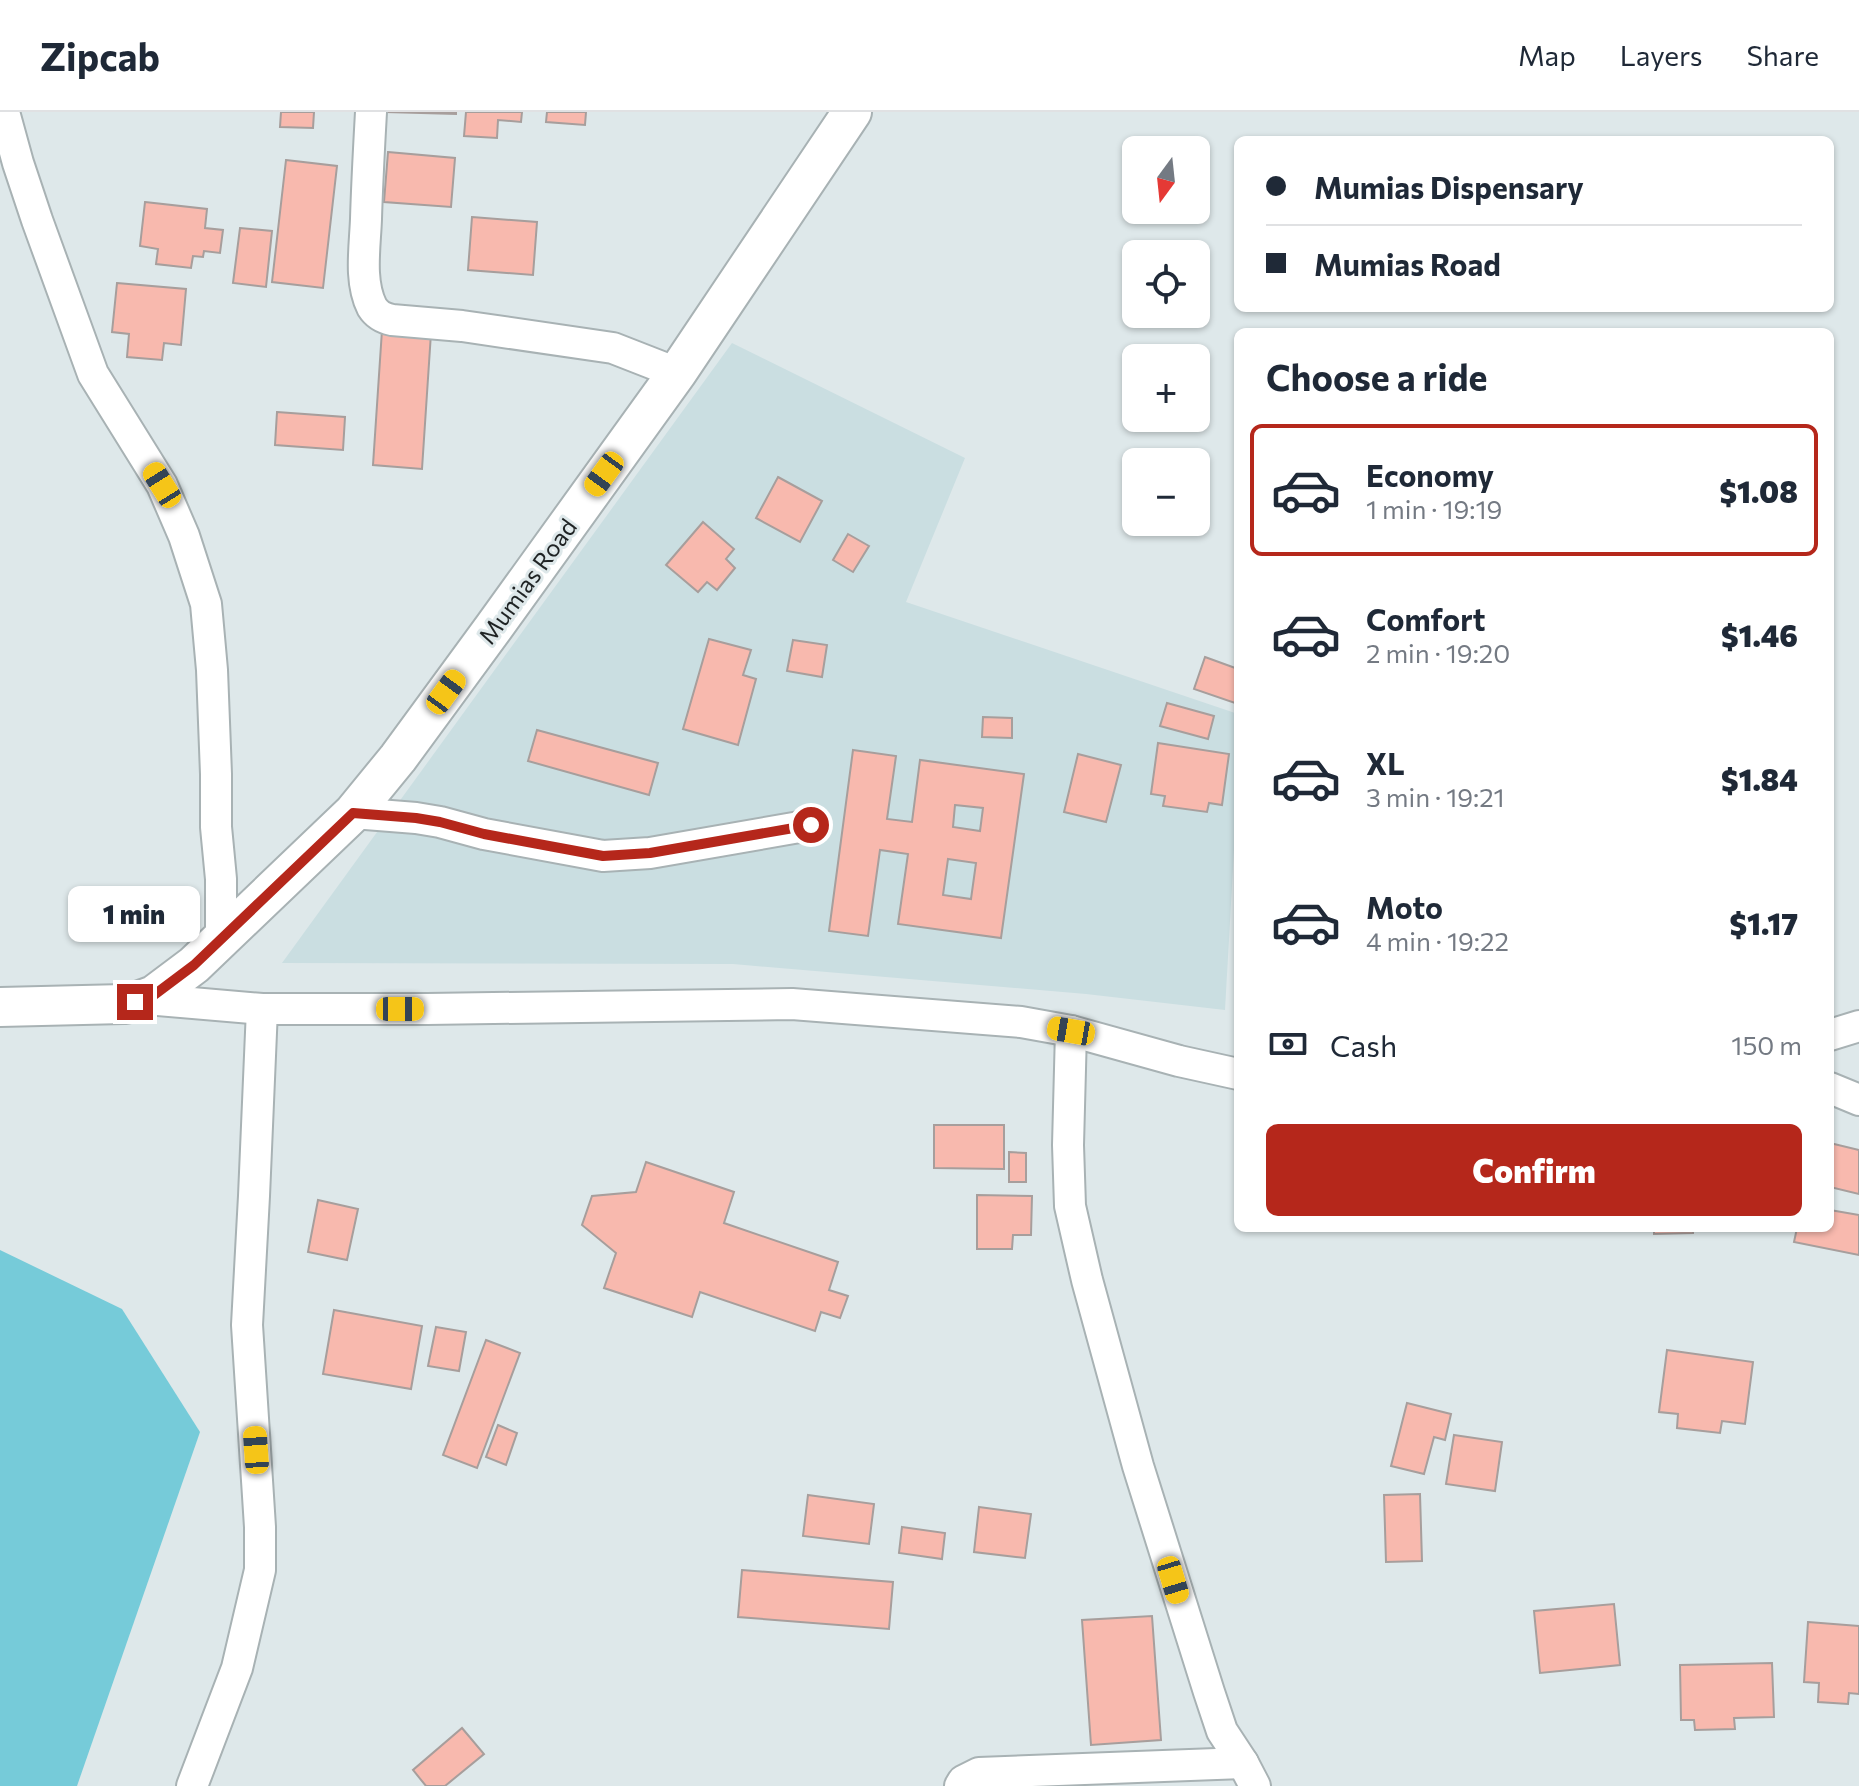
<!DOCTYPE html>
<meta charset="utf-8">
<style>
:root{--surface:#fff;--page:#f2f2f3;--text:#1f2937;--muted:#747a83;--line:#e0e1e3;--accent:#b5271b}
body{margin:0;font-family:Commissioner,sans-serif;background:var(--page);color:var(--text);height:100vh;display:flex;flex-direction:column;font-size:30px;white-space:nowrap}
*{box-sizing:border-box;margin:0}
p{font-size:26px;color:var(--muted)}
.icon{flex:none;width:44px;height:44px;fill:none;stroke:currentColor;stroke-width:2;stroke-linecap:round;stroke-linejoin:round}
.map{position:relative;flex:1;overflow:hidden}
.panel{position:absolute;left:1234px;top:216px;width:600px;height:904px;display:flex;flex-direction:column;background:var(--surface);border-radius:12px;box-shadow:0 2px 6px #0004}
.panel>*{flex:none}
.banner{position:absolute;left:1234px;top:24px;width:600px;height:176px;border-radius:12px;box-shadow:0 2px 6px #0004;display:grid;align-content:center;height:176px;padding:0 32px;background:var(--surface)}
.needle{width:52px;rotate:195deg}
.tools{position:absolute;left:1122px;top:24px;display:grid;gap:16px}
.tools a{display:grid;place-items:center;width:88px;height:88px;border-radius:12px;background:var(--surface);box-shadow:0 2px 6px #0004;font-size:40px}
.end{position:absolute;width:36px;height:36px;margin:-18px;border:10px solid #b5271b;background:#fff;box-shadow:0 0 0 4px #fff}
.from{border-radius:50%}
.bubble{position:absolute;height:56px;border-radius:12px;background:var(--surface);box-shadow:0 2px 6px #0004;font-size:26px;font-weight:800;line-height:56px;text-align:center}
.car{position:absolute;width:24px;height:48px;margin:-24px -12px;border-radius:10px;box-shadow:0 0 6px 2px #0007;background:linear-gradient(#f5c518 24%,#345 0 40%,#f5c518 0 76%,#345 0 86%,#f5c518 0)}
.banner b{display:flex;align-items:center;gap:28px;height:76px;font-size:30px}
.banner b+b{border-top:2px solid var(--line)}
.banner i{width:20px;height:20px;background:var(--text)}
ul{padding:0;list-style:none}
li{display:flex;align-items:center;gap:24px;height:132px;margin:0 16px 12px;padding:0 16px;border:4px solid transparent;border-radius:12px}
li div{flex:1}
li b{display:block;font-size:30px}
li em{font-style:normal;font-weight:800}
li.on{border-color:var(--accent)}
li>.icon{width:72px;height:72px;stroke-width:1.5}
h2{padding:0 32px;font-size:36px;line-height:96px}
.pay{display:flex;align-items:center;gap:20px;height:88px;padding:0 32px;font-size:30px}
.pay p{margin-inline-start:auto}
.action{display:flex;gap:16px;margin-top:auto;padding:16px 32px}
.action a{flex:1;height:92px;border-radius:12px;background:var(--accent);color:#fff;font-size:32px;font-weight:800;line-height:92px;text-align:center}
header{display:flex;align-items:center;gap:48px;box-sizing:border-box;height:112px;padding:0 40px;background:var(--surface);border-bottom:2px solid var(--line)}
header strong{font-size:38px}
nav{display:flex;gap:44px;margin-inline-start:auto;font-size:28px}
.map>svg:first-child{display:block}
</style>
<header>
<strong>Zipcab</strong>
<nav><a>Map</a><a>Layers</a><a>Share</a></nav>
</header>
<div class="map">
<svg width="1859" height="1674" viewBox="0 0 1859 1674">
<rect width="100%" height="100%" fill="#dee8ea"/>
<polygon fill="#cadee1" points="732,231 965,346 906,490 1238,602 1238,667 1225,898 1086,882 733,852 282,851"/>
<polygon fill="#76cbd9" points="0,1138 122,1197 200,1320 77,1674 0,1674"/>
<g fill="#f8b9ae" stroke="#a79e9c" stroke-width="2" fill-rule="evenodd">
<polygon points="281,0 314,0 313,16 280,15"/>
<polygon points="385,0 456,0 456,2"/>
<polygon points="466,0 522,0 521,10 498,8 497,26 464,24"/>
<polygon points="547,0 586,0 585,13 546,10"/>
<polygon points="388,40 455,46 451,95 384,90"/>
<polygon points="286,48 337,54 323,176 272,170"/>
<polygon points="145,90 207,97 205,116 223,118 220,141 204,139 203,145 193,144 191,156 156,152 158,137 140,134"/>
<polygon points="472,105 537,110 533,163 468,158"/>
<polygon points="240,116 272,119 266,175 233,171"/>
<polygon points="117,171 186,177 181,233 164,231 162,248 127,245 129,222 112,220"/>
<polygon points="382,218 431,221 422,357 373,353"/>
<polygon points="277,300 345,305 343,338 275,333"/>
<polygon points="778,365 822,389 800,430 756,406"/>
<polygon points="703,410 734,437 726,447 735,456 717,478 707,470 698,480 666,453"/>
<polygon points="848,422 869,434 853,460 833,448"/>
<polygon points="709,527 751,538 743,563 756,567 738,633 683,617"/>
<polygon points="793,528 827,533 822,565 787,559"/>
<polygon points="1205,545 1238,557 1238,581 1235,591 1194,577"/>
<polygon points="1167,591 1214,604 1208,627 1160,614"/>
<polygon points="983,605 1012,606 1012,626 982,625"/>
<polygon points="537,618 658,651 649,683 528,649"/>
<polygon points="1158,631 1229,642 1222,693 1209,691 1207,700 1163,694 1165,684 1151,682"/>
<path d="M853,638L896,644L887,707L912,710L920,648L1024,662L1001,826L898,812L908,742L880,738L868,824L829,819ZM955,693L983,696L980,719L953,715ZM948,747L976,751L971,787L943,783Z"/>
<polygon points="1078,642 1121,653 1106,710 1064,700"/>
<polygon points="934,1013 1004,1013 1004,1057 934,1056"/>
<polygon points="1830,1031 1859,1038 1859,1082 1830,1075"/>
<polygon points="1009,1040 1026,1041 1026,1070 1009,1070"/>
<polygon points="646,1050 734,1080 724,1111 838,1150 829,1178 848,1184 840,1206 821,1200 815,1219 700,1180 692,1205 604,1176 616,1141 582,1113 592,1084 636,1080"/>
<polygon points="977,1083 1032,1084 1031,1123 1013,1123 1012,1137 977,1137"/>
<polygon points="318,1088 358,1097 347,1148 308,1140"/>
<polygon points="1830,1098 1859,1103 1859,1143 1794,1130 1797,1116 1830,1116"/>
<polygon points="1654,1116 1693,1116 1693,1121 1654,1122"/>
<polygon points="334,1198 422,1214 411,1277 323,1262"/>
<polygon points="436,1215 466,1220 459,1259 428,1254"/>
<polygon points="486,1228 520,1241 477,1356 443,1343"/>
<polygon points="1667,1238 1753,1250 1745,1312 1722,1309 1720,1321 1677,1316 1678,1302 1659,1300"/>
<polygon points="1407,1291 1451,1302 1445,1328 1434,1325 1424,1362 1391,1354"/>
<polygon points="498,1313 517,1321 506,1353 486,1345"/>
<polygon points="1454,1323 1502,1330 1495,1379 1446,1372"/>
<polygon points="1420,1382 1422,1449 1386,1450 1384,1383"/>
<polygon points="808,1383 874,1392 869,1432 803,1424"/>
<polygon points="979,1395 1031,1402 1025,1446 974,1440"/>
<polygon points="902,1415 945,1421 942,1447 899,1441"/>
<polygon points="742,1458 893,1470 889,1517 738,1505"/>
<polygon points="1614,1492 1620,1553 1540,1561 1534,1499"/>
<polygon points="1152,1504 1161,1628 1091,1633 1082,1508"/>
<polygon points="1808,1510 1859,1514 1859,1582 1849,1581 1848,1592 1818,1590 1819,1571 1804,1570"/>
<polygon points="1772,1551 1774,1605 1734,1606 1735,1617 1695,1618 1694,1608 1681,1608 1680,1553"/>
<polygon points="462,1616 484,1642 445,1674 426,1674 413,1658"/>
</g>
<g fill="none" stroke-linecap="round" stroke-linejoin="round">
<defs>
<g id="minor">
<polyline points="4,0 18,51 37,108 93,262 162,373 184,424 206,492 212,558 216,662 216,715 221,767 221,827"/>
<path d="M371,0C369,36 367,71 366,107C365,135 359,169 372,195C377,203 383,206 392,208L462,214L613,236L677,261"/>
<polyline points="353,701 416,706 440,710 484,722 603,744 650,741 811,713"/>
<polyline points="146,887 262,897 427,897 792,892 1021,910 1071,919 1179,949 1238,962"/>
<polyline points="1071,919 1068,1033 1070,1094 1087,1168 1138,1354 1209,1580 1222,1619 1243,1651 1255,1674"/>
<polyline points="1830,923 1859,914"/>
<polyline points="1830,976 1859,988"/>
<polyline points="192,1674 237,1556 260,1458 260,1415 247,1213 254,1084 262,897"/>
<polyline points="960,1674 963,1669 979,1661 1243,1651"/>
</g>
<polyline id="tertiary" points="0,895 124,892 135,890 154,883 194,853 353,701 398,646 494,515 677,261 852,0"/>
</defs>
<use href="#minor" stroke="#a8b2b4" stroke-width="34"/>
<use href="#tertiary" stroke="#a8b2b4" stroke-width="42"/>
<use href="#minor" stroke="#fff" stroke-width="30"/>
<use href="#tertiary" stroke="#fff" stroke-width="38"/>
</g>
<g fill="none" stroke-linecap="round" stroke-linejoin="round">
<polyline stroke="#b5271b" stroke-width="10" points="135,890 154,883 194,853 353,701 416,706 440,710 484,722 603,744 650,741 811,713"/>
</g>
<g text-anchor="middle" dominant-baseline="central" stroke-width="6" stroke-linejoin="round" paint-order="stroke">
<g font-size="24" fill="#1f2324" stroke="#dee8ea">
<text transform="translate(527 469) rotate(-54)">Mumias Road</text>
</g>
</g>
</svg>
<div class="tools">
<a><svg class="needle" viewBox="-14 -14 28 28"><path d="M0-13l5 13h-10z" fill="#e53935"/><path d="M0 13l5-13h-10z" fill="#747a83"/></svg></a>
<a><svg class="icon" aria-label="locate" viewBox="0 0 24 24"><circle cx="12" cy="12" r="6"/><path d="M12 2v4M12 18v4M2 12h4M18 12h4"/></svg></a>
<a>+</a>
<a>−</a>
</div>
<i class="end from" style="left:811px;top:713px"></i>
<i class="end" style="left:135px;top:890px"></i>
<div class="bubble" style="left:68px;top:774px;width:132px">1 min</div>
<i class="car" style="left:604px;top:362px;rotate:216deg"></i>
<i class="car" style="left:162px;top:373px;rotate:328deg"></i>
<i class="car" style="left:446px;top:580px;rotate:36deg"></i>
<i class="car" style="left:400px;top:897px;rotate:90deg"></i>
<i class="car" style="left:1071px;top:919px;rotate:280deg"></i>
<i class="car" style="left:256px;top:1338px;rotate:356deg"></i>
<i class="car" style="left:1173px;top:1468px;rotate:163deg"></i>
<div class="banner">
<b><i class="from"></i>Mumias Dispensary</b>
<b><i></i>Mumias Road</b>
</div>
<section class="panel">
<h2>Choose a ride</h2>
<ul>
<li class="on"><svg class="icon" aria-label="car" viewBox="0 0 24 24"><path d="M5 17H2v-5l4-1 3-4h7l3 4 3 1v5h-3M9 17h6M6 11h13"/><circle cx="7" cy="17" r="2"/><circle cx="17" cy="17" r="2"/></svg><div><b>Economy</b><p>1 min · 19:19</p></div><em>$1.08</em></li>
<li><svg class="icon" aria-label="car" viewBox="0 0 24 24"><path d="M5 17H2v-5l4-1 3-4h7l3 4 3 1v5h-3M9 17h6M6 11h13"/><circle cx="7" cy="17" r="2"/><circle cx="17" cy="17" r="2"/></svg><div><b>Comfort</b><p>2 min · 19:20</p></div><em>$1.46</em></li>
<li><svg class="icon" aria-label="car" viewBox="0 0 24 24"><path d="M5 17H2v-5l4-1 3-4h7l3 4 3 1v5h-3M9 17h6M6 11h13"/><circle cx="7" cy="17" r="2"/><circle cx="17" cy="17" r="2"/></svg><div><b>XL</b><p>3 min · 19:21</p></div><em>$1.84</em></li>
<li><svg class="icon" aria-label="car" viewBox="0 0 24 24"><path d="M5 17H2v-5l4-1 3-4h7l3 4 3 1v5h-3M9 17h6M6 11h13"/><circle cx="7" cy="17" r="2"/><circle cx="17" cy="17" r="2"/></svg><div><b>Moto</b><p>4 min · 19:22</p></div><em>$1.17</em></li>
</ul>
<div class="pay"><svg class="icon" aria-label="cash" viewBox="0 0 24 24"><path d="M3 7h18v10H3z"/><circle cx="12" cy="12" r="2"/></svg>Cash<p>150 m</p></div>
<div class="action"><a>Confirm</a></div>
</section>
</div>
